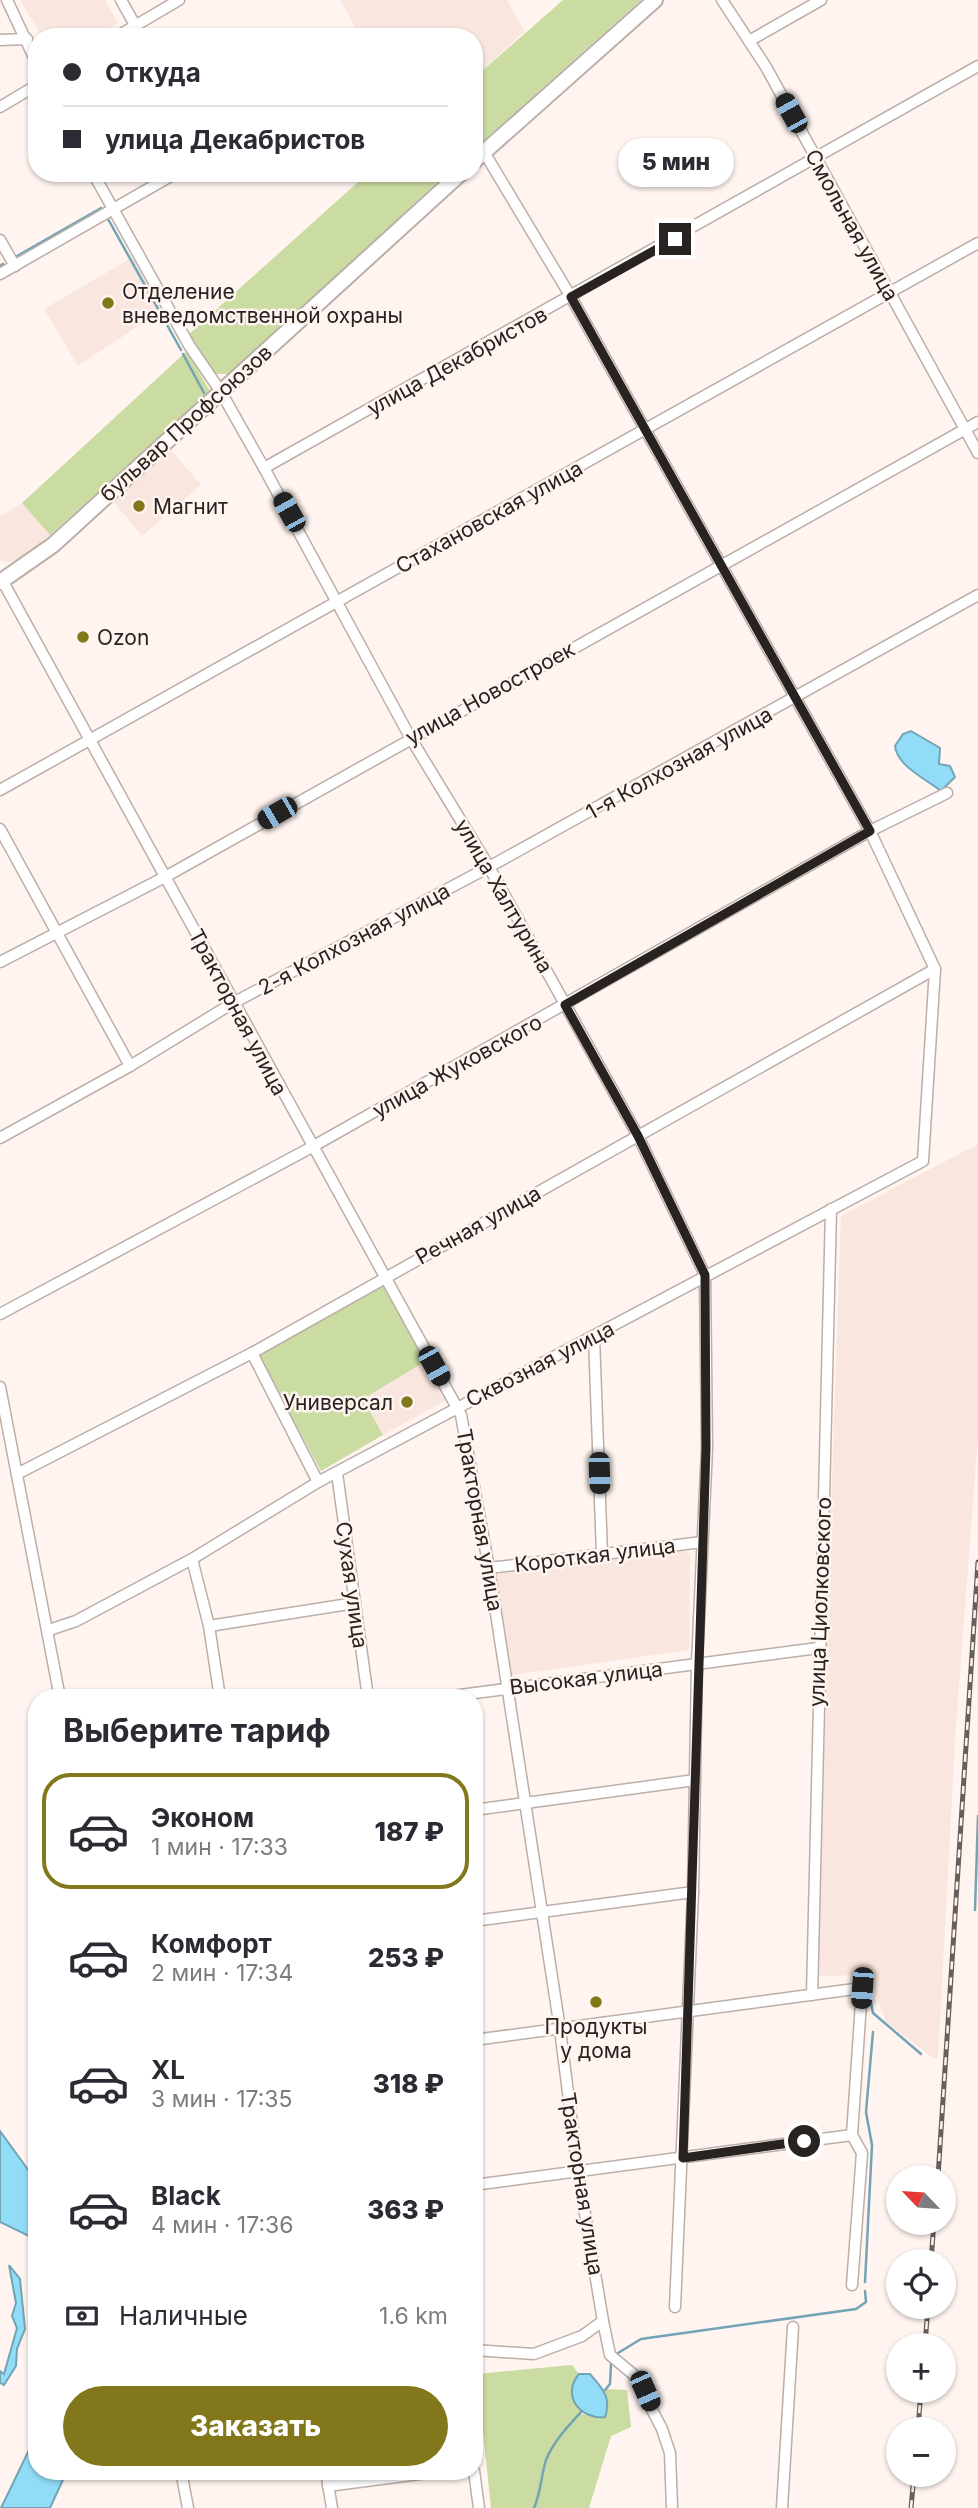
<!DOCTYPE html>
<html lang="ru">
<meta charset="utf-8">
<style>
:root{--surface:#fff;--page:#f2f2f3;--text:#2b2b33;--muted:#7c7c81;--line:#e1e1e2;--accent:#83771b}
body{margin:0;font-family:Inter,sans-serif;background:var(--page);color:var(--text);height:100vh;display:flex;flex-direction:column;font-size:26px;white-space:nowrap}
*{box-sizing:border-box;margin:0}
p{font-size:23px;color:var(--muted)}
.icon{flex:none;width:38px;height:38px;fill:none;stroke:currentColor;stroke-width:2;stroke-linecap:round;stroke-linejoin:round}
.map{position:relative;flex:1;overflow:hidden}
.drawer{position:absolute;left:28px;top:1689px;width:455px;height:791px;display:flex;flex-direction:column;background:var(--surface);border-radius:28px;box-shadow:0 2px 5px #0004}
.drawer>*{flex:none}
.guide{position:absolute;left:28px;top:28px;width:455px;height:154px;border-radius:28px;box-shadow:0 2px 5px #0004;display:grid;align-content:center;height:154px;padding:0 35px;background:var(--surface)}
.needle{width:46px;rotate:295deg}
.controls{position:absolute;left:886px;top:2165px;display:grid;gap:14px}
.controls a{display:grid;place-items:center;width:70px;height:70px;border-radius:50%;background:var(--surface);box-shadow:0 2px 5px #0004;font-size:35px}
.end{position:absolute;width:32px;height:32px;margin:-16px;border:9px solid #282320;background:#fff;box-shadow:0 0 0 4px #fff}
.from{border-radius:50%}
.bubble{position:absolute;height:49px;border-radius:24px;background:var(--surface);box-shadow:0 2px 5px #0004;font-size:23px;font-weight:800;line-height:49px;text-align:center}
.car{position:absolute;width:21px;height:42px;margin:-21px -10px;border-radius:9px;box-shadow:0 0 5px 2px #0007;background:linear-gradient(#222 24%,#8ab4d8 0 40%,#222 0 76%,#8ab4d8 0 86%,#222 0)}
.guide b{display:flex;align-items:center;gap:24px;height:66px;font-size:26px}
.guide b+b{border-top:2px solid var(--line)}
.guide i{width:18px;height:18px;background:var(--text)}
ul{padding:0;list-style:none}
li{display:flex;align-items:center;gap:21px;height:116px;margin:0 14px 10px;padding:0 21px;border:4px solid transparent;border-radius:28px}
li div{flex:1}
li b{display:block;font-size:26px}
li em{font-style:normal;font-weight:800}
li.on{border-color:var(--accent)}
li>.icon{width:63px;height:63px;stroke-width:1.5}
h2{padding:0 35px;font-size:32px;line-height:84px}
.pay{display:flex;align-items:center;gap:18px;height:77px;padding:0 35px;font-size:26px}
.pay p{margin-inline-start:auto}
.primary-button{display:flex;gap:14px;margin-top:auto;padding:14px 35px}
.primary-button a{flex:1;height:80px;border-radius:42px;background:var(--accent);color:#fff;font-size:28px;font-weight:800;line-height:80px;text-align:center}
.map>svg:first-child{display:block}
</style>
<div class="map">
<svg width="978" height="2508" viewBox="0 0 978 2508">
<rect width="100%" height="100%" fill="#fff4ef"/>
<g fill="#f9e7df">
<polygon points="20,0 105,0 118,23 96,37 42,37"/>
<polygon points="340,0 507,0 525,31 474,78 474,37 361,37"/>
<polygon points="135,256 164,309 78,366 44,309"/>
<polygon points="171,450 201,485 142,536 113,501"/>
<polygon points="22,503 50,535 21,560 6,562 0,560 0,516"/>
<polygon points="978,1144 978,1437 956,1725 938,2058 933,2058 886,2022 869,1975 815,1976 841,1216"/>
<polygon points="426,1361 447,1400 383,1435 363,1399"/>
<polygon points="680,1548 690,1554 689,1650 512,1675 494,1574"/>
</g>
<g fill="#cadca1">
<polygon points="563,0 641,0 474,149 474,78"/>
<polygon points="368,173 447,173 230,374 213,374 188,335"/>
<polygon points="187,351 210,391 50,535 22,503"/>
<polygon points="382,1283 426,1361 363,1399 383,1435 321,1471 257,1354"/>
<polygon points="572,2365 579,2374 575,2379 580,2413 595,2418 608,2409 605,2389 627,2390 631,2427 611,2436 589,2508 491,2508 477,2374"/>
</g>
<g fill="#91dcf6" stroke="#72a4b6" stroke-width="2">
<path d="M911,731L940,748L939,764L950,766L955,777L941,791C926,779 897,766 895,746L903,734Z"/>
<polygon points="0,2131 37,2182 37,2240 0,2222"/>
<polygon points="9,2265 20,2279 25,2329 17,2349 16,2366 4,2385 0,2383 0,2371 4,2374 17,2328 12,2316 16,2303"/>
<path d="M579,2374H590C602,2388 612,2397 605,2417C580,2420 561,2395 579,2374Z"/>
<polygon points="37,2413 37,2471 67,2471 50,2508 1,2508 29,2450 30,2429"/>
</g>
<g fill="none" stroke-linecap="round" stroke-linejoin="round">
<g stroke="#72a4b6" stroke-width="2.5">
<polyline points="108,219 181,350"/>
<polyline points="17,256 101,208 103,211"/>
<polyline points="0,266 3,264"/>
<polyline points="183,354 204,393"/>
<polyline points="975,1910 978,1816"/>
<polyline points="869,1994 873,2013 921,2054"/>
<polyline points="865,2282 872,2145 866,2112 873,2032"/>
<polyline points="618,2353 641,2339 856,2309 866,2302 865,2291"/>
<polyline points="605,2390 610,2384 611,2364"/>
<path d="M534,2508C541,2492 541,2476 546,2460C553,2442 569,2425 582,2411"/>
</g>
<defs>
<g id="street">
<polyline points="7,0 37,64"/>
<polyline points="121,0 135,25"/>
<polyline points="722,0 766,67 978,453"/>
<polyline points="116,37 179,0"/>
<polyline points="0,40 27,39"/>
<polyline points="749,41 821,0"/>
<polyline points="0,107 37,85"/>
<polyline points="93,173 189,345 221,392 264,468 410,737 489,867 638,1136 705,1275 707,1448 697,1663 693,1892 675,2307"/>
<polyline points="0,240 15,266"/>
<polyline points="0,274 176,173"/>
<polyline points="264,468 978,66"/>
<polyline points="2,580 461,1415 489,1568 560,2029 578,2172 603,2321 610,2355 634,2375 662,2429 670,2453 672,2508"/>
<polyline points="0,790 978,243"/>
<polyline points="0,829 130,1066"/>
<polyline points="0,962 165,877 978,422"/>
<polyline points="0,1138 130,1066 233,1003 489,867 978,595"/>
<polyline points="0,1314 312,1147 870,831 947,793"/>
<polyline points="594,1338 602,1554"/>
<polyline points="252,1353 318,1482"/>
<polyline points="0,1387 60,1698"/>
<polyline points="337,1473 368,1698"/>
<polyline points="17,1474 252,1353 935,969"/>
<polyline points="192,1559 209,1626 220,1698"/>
<polyline points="489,1568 702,1542"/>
<polyline points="209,1626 355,1603"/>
<polyline points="49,1630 76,1621 192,1559 318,1482 923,1161 935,969 870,831 571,297 484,152"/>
<polyline points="437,1698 818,1648"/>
<polyline points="474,1810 695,1780"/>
<polyline points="474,1921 693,1892"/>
<polyline points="812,1995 831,1209"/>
<polyline points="474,2040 862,1988 852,2135 862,2153 852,2285"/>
<polyline points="474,2185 852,2135"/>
<polyline points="474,2350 534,2354 582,2336 603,2321"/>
<polyline points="181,2471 188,2508"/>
<polyline points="326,2471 332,2508"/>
<polyline points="474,2471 479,2508"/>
<polyline points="328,2486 442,2471"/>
<polyline points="782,2508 793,2327"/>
</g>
<g id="secondary">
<polyline points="474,161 655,0"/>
<polyline points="0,582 53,545 461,173"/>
</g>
</defs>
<use href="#street" stroke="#bcaea8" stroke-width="13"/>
<use href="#secondary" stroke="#bcaea8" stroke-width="18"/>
<use href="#street" stroke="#fff" stroke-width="10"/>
<use href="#secondary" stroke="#fff" stroke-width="14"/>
<defs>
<g id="rail">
<polyline points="938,2177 978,1562"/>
<polyline points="931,2261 934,2222"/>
<polyline points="925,2345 928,2306"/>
<polyline points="918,2429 921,2390"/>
<polyline points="911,2508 914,2474"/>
</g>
</defs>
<use href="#rail" stroke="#665f5c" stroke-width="5"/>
<use href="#rail" stroke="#fff4ef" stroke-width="2.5" stroke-dasharray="8" stroke-linecap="butt"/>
</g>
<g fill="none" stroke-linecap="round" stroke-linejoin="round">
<polyline stroke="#282320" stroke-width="9" points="675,239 571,297 870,831 565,1005 638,1136 705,1275 706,1448 683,2158 804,2141"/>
</g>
<g fill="#83771b" stroke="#fff4ef" stroke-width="2.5">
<circle cx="108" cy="303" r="7"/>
<circle cx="139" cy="506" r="7"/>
<circle cx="83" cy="637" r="7"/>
<circle cx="407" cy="1402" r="7"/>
<circle cx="596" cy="2002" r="7"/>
</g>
<g text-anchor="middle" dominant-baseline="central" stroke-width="5" stroke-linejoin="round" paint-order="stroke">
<g font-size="21" fill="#282320" stroke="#fff4ef">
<text transform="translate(852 225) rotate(61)">Смольная улица</text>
<text transform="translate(457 361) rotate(-29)">улица Декабристов</text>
<text transform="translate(186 423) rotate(-42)">бульвар Профсоюзов</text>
<text transform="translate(489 517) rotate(-29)">Стахановская улица</text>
<text transform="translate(490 693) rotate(-29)">улица Новостроек</text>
<text transform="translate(679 763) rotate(-29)">1-я Колхозная улица</text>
<text transform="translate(504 896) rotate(60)">улица Халтурина</text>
<text transform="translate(354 939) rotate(-28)">2-я Колхозная улица</text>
<text transform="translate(238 1012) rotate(62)">Тракторная улица</text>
<text transform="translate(457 1066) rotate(-29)">улица Жуковского</text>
<text transform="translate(478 1225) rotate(-29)">Речная улица</text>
<text transform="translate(540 1364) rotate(-27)">Сквозная улица</text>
<text transform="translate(480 1520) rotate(80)">Тракторная улица</text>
<text transform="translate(595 1555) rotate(-7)">Короткая улица</text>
<text transform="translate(352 1585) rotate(82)">Сухая улица</text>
<text transform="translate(820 1602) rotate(-88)">улица Циолковского</text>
<text transform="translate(586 1678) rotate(-7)">Высокая улица</text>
<text transform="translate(582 2184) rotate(81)">Тракторная улица</text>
</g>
<g font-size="21" fill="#282320" stroke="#fff4ef" text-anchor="start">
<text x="122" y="291">Отделение<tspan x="122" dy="24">вневедомственной охраны</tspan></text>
<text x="153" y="506">Магнит</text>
<text x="97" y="637">Ozon</text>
<text x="393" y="1402" text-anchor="end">Универсал</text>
<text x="596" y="2026" text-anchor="middle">Продукты<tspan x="596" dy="24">у дома</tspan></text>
</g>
</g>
</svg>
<div class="controls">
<a><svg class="needle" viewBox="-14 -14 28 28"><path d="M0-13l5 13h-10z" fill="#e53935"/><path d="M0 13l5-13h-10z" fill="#7c7c81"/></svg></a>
<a><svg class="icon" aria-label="locate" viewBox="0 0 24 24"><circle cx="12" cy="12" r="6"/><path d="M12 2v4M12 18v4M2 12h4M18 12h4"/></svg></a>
<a>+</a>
<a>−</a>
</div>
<i class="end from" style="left:804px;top:2141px"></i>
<i class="end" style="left:675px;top:239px"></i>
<div class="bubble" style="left:618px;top:138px;width:116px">5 мин</div>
<i class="car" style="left:791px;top:113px;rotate:331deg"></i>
<i class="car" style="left:289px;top:512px;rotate:331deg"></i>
<i class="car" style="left:277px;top:813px;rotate:240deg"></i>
<i class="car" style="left:434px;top:1366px;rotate:151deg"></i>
<i class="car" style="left:599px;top:1473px;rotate:178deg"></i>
<i class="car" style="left:862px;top:1988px;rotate:184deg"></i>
<i class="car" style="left:645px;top:2391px;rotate:156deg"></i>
<div class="guide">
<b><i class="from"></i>Откуда</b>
<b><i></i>улица Декабристов</b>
</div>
<section class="drawer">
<h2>Выберите тариф</h2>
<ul>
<li class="on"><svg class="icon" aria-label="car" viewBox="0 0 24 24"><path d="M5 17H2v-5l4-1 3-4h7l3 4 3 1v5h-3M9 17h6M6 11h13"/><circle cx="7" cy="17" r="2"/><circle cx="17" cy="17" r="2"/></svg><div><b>Эконом</b><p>1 мин · 17:33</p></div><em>187 ₽</em></li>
<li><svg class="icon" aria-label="car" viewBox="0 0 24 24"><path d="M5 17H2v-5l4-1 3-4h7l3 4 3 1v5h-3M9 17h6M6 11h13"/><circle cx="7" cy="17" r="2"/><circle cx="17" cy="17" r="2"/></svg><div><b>Комфорт</b><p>2 мин · 17:34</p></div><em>253 ₽</em></li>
<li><svg class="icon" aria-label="car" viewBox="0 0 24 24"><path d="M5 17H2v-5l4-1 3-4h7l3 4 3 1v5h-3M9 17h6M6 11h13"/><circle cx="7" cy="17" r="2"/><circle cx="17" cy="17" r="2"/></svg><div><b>XL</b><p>3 мин · 17:35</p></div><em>318 ₽</em></li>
<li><svg class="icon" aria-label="car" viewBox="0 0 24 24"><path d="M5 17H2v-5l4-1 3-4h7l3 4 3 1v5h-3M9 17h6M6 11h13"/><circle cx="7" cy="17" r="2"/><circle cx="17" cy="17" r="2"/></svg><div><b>Black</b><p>4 мин · 17:36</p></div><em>363 ₽</em></li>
</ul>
<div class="pay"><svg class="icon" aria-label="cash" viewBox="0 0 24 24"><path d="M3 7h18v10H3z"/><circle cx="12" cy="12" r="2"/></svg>Наличные<p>1.6 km</p></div>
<div class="primary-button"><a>Заказать</a></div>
</section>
</div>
